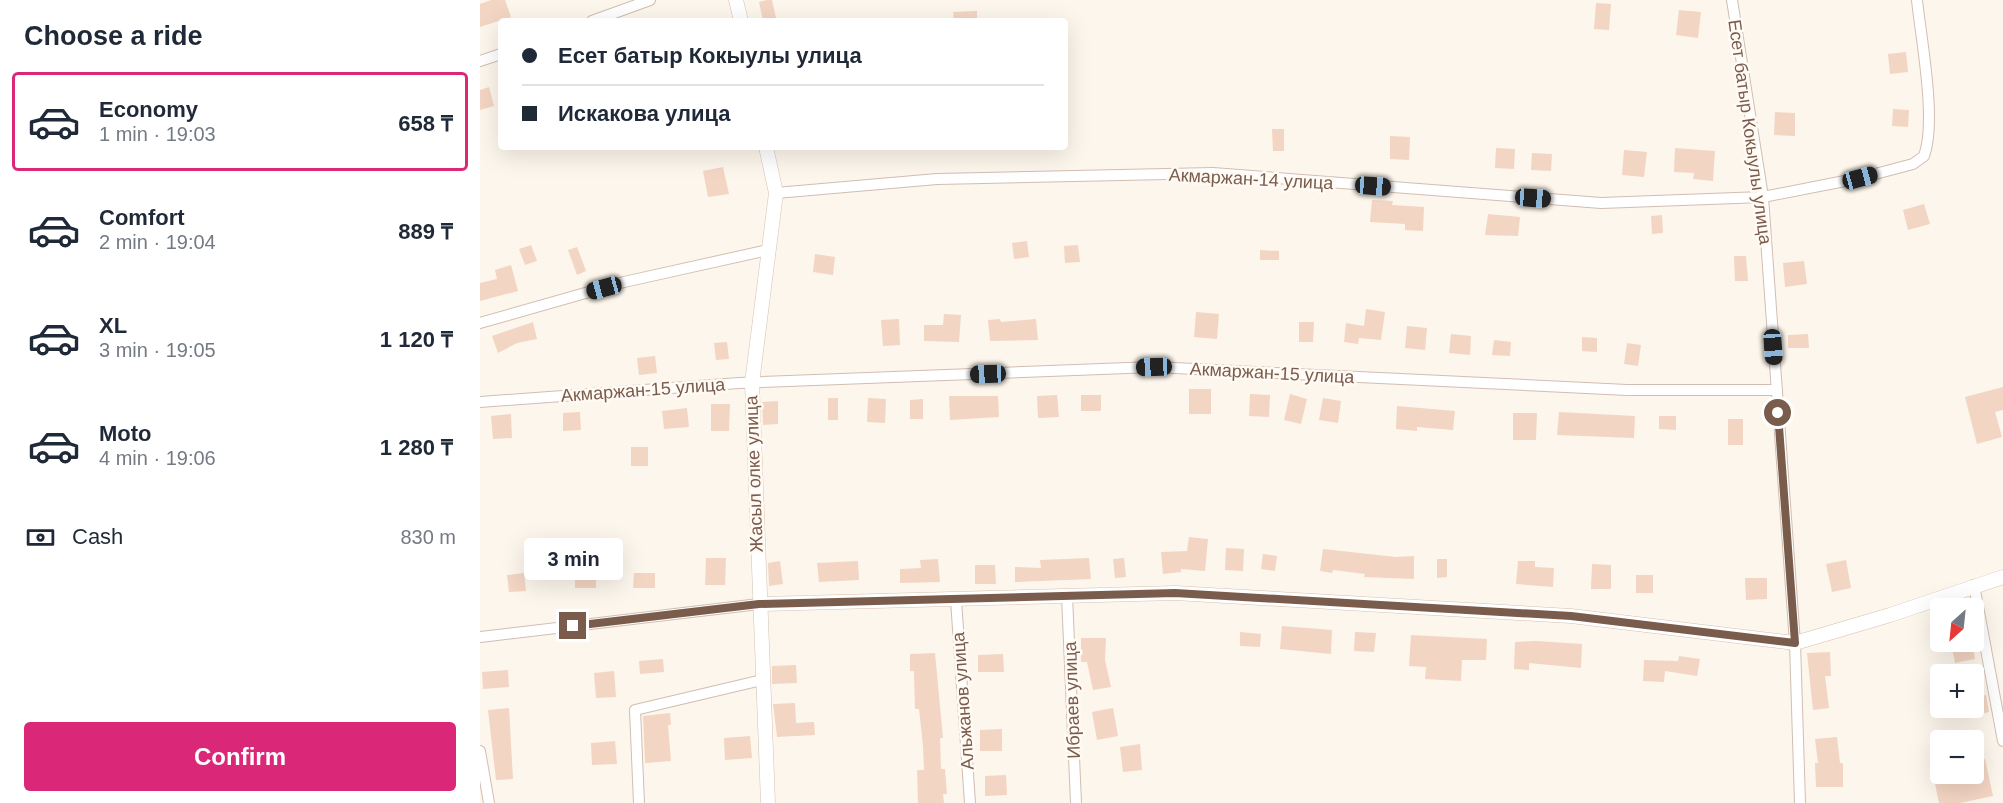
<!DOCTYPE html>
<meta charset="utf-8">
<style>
:root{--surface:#fff;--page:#f6f6f7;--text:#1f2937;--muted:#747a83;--line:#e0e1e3;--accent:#db2777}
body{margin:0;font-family:Helvetica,sans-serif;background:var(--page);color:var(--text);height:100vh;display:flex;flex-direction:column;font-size:22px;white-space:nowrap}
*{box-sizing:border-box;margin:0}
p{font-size:20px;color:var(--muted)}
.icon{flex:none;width:33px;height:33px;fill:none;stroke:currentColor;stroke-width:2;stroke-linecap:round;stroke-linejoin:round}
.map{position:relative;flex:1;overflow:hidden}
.side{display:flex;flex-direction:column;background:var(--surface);width:480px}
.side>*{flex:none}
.banner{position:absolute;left:18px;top:18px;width:570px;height:132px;border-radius:6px;box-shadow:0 6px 24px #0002;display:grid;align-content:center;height:132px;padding:0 24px;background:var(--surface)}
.needle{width:39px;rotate:207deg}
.fabs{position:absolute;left:1450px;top:598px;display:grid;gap:12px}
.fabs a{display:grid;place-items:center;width:54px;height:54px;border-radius:6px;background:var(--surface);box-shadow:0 6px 24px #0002;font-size:30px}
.end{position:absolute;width:27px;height:27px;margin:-14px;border:8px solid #7a5c4d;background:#fff;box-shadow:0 0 0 3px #fff}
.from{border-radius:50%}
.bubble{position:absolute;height:42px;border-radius:6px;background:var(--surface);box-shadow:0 6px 24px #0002;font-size:20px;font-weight:700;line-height:42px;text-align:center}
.car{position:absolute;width:18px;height:36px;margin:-18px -9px;border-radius:8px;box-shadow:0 0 4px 2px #0007;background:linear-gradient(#222 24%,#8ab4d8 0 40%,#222 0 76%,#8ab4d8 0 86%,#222 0)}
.banner b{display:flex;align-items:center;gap:21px;height:57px;font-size:22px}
.banner b+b{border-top:2px solid var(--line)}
.banner i{width:15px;height:15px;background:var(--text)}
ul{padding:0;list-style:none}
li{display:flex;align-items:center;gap:18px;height:99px;margin:0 12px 9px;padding:0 12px;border:3px solid transparent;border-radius:6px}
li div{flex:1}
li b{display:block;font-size:22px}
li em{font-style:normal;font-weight:700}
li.on{border-color:var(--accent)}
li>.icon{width:54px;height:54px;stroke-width:1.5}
h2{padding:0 24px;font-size:27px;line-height:72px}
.pay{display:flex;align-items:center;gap:15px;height:66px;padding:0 24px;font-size:22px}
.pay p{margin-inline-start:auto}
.action{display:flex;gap:12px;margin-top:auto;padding:12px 24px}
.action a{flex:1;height:69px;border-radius:6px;background:var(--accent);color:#fff;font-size:24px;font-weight:700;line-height:69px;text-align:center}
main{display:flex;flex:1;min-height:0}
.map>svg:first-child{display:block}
</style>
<main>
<section class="side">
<h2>Choose a ride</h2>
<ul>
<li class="on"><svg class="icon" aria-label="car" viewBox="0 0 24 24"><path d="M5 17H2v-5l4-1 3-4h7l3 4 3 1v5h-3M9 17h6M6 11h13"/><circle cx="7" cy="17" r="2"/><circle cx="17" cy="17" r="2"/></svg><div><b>Economy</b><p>1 min · 19:03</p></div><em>658 ₸</em></li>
<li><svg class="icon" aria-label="car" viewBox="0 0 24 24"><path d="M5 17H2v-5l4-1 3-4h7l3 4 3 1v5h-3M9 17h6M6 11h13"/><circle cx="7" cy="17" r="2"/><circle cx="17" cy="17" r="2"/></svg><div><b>Comfort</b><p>2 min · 19:04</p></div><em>889 ₸</em></li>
<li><svg class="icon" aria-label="car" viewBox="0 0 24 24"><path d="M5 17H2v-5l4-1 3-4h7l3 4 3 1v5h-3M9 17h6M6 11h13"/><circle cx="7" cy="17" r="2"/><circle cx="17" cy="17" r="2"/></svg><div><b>XL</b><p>3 min · 19:05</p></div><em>1 120 ₸</em></li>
<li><svg class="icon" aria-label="car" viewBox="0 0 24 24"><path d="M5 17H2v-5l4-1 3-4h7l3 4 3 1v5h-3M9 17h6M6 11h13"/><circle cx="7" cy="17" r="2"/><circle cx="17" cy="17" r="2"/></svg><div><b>Moto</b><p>4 min · 19:06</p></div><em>1 280 ₸</em></li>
</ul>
<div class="pay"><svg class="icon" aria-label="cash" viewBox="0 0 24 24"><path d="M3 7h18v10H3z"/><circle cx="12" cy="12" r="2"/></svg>Cash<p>830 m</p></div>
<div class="action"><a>Confirm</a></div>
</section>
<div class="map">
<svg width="1523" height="803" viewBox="0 0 1523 803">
<rect width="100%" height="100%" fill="#fdf6ec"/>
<g fill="#f3d5c3">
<polygon points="11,0 25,0 31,17 0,27 0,4"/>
<polygon points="287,0 292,0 296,18 283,21 279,2"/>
<polygon points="1116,3 1131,4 1129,30 1114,29"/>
<polygon points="1199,10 1221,12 1218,38 1196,35"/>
<polygon points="497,11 497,21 474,21 473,12"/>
<polygon points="1426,52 1428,72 1410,74 1408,54"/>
<polygon points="9,87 14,106 0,110 0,90"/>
<polygon points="1413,109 1429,110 1428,127 1412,126"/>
<polygon points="1295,112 1315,113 1315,136 1294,135"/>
<polygon points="792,129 804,129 804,151 793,151"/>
<polygon points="910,136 930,137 929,160 910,159"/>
<polygon points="1016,148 1035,149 1034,169 1015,168"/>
<polygon points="1195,148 1235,151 1233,181 1213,179 1214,173 1194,172"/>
<polygon points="1144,150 1167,152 1164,177 1142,175"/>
<polygon points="1052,153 1072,154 1071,171 1051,170"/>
<polygon points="243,167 249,194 228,197 223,171"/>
<polygon points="892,200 913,201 912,205 944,207 943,231 925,230 925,224 890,222"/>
<polygon points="1444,204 1450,224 1428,230 1423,210"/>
<polygon points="1008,214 1040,217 1038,236 1005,235"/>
<polygon points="1182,215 1183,233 1172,234 1171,216"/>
<polygon points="547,241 549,257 534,259 532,243"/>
<polygon points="51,245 57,261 45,265 39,249"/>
<polygon points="598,245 600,262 585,263 584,246"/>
<polygon points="97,247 106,271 97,275 88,250"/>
<polygon points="780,250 799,251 799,260 780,260"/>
<polygon points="335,254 355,257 353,275 333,272"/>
<polygon points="1254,256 1266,256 1268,281 1255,281"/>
<polygon points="1324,261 1327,284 1305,287 1303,263"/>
<polygon points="31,265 38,291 0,301 0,283 17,279 15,270"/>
<polygon points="886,309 905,312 901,340 879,338 878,344 864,342 866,323 884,326"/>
<polygon points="716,312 739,314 737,339 714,337"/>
<polygon points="464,314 481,315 479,342 444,341 444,325 463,325"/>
<polygon points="419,319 420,345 403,346 401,320"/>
<polygon points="520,319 521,322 556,319 558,340 510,341 508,320"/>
<polygon points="53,322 57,339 37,343 18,353 12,336"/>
<polygon points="819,322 834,322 833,342 819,342"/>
<polygon points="927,326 947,328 945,350 925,348"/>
<polygon points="971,334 991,336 990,355 969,353"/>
<polygon points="1328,334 1329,348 1308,348 1308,335"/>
<polygon points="1102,337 1117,338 1117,352 1102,351"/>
<polygon points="1014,340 1031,342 1030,356 1012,355"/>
<polygon points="247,342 249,359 236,360 234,343"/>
<polygon points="1147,343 1161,345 1158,366 1144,364"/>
<polygon points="175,356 177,373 159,375 157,358"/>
<polygon points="1523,387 1523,410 1515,412 1522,437 1497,444 1485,397"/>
<rect x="709" y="389" width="22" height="25"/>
<polygon points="770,394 790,395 789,417 769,416"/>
<polygon points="810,394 827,399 821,424 804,420"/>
<polygon points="577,395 579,417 558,418 557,396"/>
<rect x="601" y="395" width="20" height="16"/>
<polygon points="469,396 518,396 519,417 470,420"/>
<rect x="348" y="398" width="10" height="22"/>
<polygon points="388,398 406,399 405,423 387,422"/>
<polygon points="843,398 861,401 858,423 839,420"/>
<polygon points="443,399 443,419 430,419 430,400"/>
<polygon points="298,401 298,424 283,425 282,402"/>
<polygon points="231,404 250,404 249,431 231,431"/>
<polygon points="917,406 975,411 973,430 937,427 937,431 916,429"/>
<polygon points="207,408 209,427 184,429 182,411"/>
<polygon points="100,412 101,430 83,431 83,413"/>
<polygon points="1079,412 1155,416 1154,438 1077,435"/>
<polygon points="1033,413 1057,413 1056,440 1033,440"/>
<polygon points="31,414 32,438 13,439 11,416"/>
<polygon points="1179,416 1196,416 1196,430 1179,429"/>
<rect x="1248" y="419" width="15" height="26"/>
<rect x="151" y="447" width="17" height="19"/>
<polygon points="709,537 728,539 725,571 701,569 701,572 683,574 681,552 707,551"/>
<polygon points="746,548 764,549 763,571 745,570"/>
<polygon points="843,549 916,557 934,556 934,579 884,577 885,574 853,570 852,573 840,571"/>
<polygon points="783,554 797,556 795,571 781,569"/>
<polygon points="226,558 246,558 245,585 225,585"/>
<polygon points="609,558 611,579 535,582 535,567 561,568 560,560"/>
<polygon points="644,558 646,577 635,578 633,559"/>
<polygon points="458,559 460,582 420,583 420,569 441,568 440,560"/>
<polygon points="957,559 967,559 967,577 957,578"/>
<polygon points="1366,560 1371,588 1352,592 1346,564"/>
<polygon points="300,561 303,584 289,586 288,563"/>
<polygon points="378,561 379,580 339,582 337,563"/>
<polygon points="1038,561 1055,561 1055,567 1074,568 1073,587 1036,584"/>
<polygon points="1112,564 1131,565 1131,589 1111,589"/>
<polygon points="495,565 515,565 516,584 495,584"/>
<polygon points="95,566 116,567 116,588 95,588"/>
<polygon points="44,573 46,591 29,592 27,575"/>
<polygon points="154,573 175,573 175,588 153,588"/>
<rect x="1156" y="575" width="17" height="18"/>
<polygon points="1265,578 1287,578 1287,599 1266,600"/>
<polygon points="802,626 852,630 851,654 800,649"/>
<polygon points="760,632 781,634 780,647 760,646"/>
<polygon points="875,632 896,633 894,652 874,651"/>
<polygon points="931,635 1007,639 1006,660 982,660 981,681 945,679 946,667 929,666"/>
<polygon points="601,638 626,638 625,660 631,687 613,690 607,662 601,662"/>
<polygon points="1056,641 1102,644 1101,668 1049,663 1049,670 1034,669 1035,642"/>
<polygon points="1493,645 1495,659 1475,663 1472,648"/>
<polygon points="1350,652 1351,676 1345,676 1349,708 1333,710 1327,653"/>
<polygon points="455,653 463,738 460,738 461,769 465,769 467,794 463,794 464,803 438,803 437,770 444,770 443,746 439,709 435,709 434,671 430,671 430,654"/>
<polygon points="523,654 524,672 498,672 498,655"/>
<polygon points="1199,656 1220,659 1217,676 1185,671 1184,682 1163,681 1164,660 1198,661"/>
<polygon points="183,659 184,672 160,674 159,661"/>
<polygon points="316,665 317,683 292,684 292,666"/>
<polygon points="28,670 29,687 3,689 2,672"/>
<polygon points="134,671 136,697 116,698 114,673"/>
<polygon points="1506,695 1509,712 1494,716 1494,698"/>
<polygon points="315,703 316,723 334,722 335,735 297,737 293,704"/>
<polygon points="29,708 33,779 16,780 8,710"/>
<polygon points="633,708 638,736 617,740 612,712"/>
<polygon points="190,713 191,725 188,725 191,761 165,763 163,716"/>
<polygon points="522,729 522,751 500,751 500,730"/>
<polygon points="270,736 272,758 245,760 244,738"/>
<polygon points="1357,737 1360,763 1363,763 1363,787 1336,787 1335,763 1338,763 1335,739"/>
<polygon points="135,741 137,764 112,765 111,743"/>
<polygon points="660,744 662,770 643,772 640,747"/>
<polygon points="1505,759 1513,796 1480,803 1459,803 1453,774 1494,774 1494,761"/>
<polygon points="526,775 527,795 505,796 505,776"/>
</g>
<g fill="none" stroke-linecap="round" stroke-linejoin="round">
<defs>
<g id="street">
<polyline points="1252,0 1283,197 1315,643 1320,803"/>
<polyline points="112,21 170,0"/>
<polyline points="0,61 21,54"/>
<path d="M296,193L457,179L733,173L1121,203L1283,197L1380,178L1433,164L1444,156C1457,121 1441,39 1437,0"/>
<polyline points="0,323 144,282 288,250"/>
<polyline points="0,402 259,383 674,367 1147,390 1297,390"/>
<polyline points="1494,585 1523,741"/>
<polyline points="587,596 596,803"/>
<polyline points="476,600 490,803"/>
<polyline points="0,637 279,604"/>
<polyline points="0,751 9,803"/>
<polyline points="159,803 155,710 282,680"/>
</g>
<g id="secondary">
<polyline points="256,0 261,21"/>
<polyline points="286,147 296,193 272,383 288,803"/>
<polyline points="279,604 695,593 1091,616 1315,643 1410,615 1523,577"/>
</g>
</defs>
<use href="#street" stroke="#d1beb0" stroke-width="12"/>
<use href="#secondary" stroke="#d6c0b0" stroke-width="15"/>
<use href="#street" stroke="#fff" stroke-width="10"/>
<use href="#secondary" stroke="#fff" stroke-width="14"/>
</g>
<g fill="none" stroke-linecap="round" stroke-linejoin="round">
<polyline stroke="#7a5c4d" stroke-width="8" points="93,626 279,604 695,593 1091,616 1315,643 1298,413"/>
</g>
<g text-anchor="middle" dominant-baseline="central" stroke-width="5" stroke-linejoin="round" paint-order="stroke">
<g font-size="18" fill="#7a5c4d" stroke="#fffaf3">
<text transform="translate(1270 132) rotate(82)">Есет батыр Кокыулы улица</text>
<text transform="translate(771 179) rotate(3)">Акмаржан-14 улица</text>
<text transform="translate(792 373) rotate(3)">Акмаржан-15 улица</text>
<text transform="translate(163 390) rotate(-4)">Акмаржан-15 улица</text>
<text transform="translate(274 474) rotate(-92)">Жасыл олке улица</text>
<text transform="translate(592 700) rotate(-92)">Ибраев улица</text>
<text transform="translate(483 701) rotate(-94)">Альжанов улица</text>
</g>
</g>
</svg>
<div class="fabs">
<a><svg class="needle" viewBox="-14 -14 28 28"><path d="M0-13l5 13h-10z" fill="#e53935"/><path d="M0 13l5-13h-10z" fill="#747a83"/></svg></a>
<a>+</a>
<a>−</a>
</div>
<i class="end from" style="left:1298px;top:413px"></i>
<i class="end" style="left:93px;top:626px"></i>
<div class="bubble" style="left:44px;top:538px;width:99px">3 min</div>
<i class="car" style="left:1380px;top:178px;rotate:75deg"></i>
<i class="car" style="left:893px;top:186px;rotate:94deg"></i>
<i class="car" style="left:1053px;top:198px;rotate:94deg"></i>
<i class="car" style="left:124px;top:288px;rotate:255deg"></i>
<i class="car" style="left:1293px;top:347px;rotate:176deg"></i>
<i class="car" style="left:674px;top:367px;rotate:268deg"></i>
<i class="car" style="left:508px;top:374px;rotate:268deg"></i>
<div class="banner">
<b><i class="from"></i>Есет батыр Кокыулы улица</b>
<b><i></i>Искакова улица</b>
</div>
</div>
</main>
